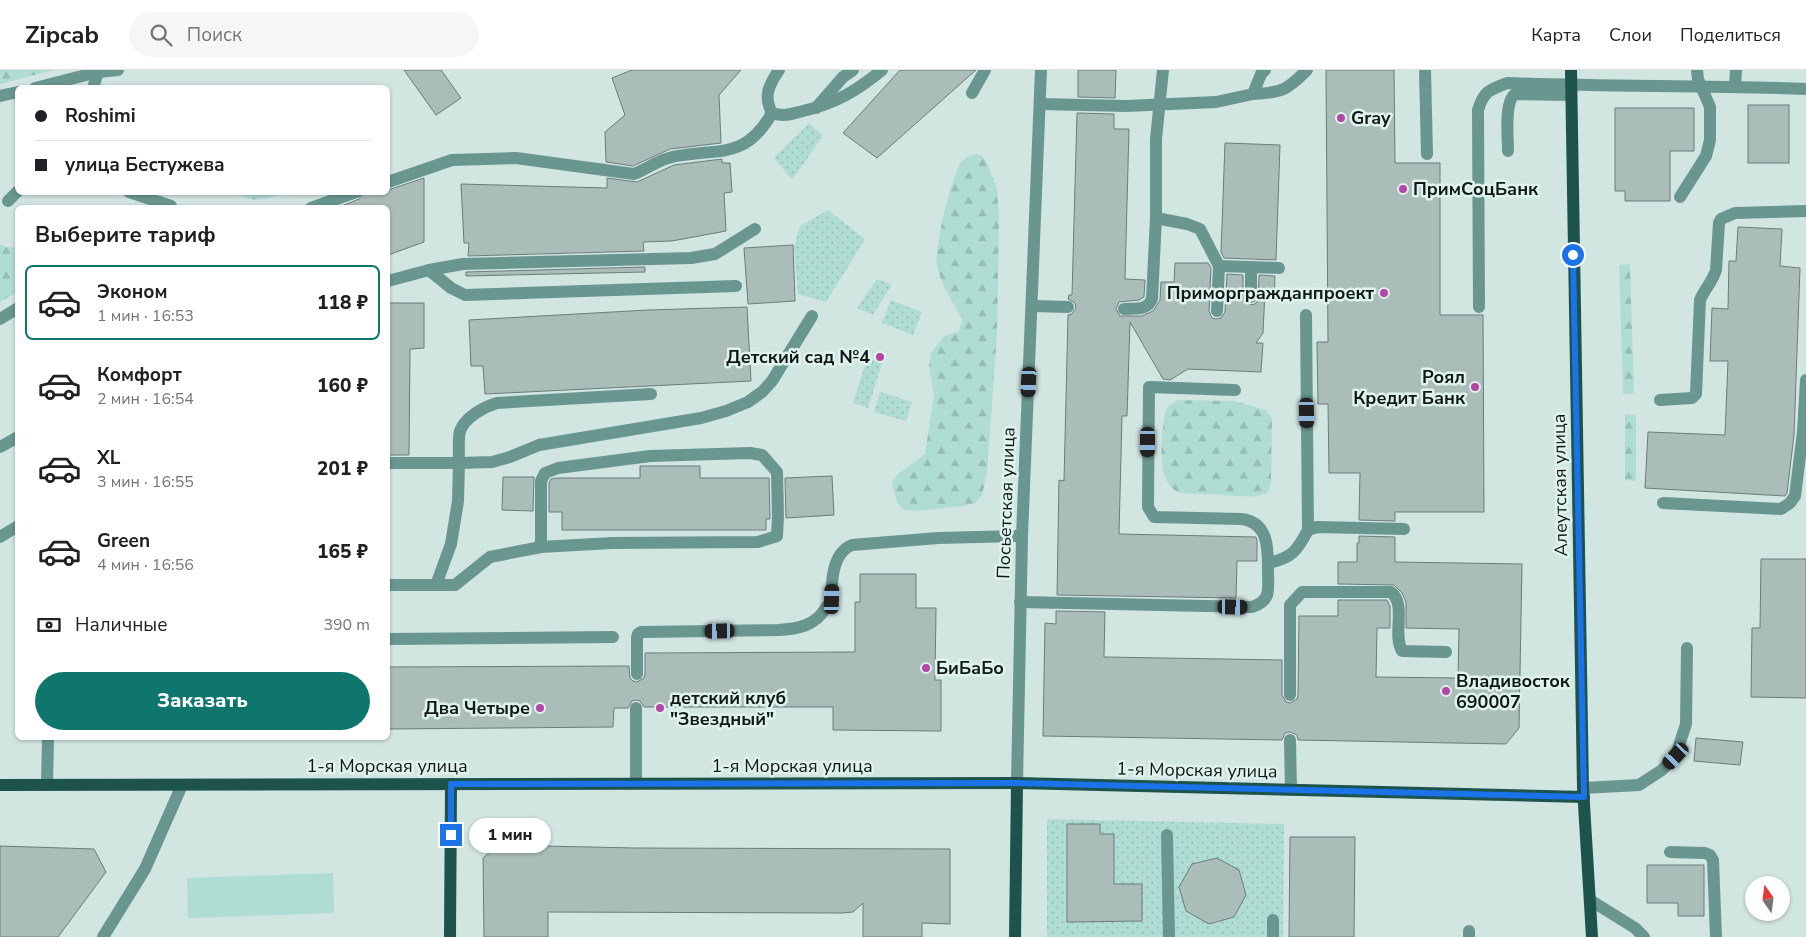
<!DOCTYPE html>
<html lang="ru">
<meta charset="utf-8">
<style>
:root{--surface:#fff;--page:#f6f6f6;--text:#202124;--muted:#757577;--line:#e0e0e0;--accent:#0f766e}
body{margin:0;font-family:"Nunito Sans",sans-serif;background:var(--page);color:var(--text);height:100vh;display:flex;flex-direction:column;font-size:19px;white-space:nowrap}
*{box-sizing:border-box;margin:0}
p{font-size:16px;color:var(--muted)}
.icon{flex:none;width:28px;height:28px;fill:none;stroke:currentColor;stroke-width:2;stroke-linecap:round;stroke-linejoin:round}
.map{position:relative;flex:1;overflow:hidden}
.sheet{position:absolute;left:15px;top:135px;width:375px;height:535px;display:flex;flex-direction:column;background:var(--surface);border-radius:8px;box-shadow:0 1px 4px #0004}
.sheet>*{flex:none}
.top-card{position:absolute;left:15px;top:15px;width:375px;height:110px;border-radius:8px;box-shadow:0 1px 4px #0004;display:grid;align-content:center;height:110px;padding:0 20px;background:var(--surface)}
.needle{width:32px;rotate:346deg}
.controls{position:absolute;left:1745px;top:806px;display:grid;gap:10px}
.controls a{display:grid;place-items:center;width:45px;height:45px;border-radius:50%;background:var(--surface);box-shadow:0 1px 4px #0004;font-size:25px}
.end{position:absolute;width:22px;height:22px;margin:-11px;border:6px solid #1a73e8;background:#fff;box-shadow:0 0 0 2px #fff}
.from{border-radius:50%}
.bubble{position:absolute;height:35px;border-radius:18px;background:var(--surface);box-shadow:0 1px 4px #0004;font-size:16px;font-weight:800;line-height:35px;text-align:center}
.car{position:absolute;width:15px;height:30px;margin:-15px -8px;border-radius:6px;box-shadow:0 0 4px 1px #0007;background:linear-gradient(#222 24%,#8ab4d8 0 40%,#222 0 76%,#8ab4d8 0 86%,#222 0)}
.top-card b{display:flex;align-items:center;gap:18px;height:48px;font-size:19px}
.top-card b+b{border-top:1px solid var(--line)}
.top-card i{width:12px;height:12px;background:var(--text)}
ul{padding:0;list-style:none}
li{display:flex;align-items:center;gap:15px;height:75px;margin:0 10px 8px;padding:0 10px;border:2px solid transparent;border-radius:8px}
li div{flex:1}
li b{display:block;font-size:19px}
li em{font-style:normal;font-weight:800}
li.active{border-color:var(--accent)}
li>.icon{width:45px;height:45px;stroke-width:1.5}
h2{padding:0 20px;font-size:22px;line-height:60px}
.pay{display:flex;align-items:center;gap:12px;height:55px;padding:0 20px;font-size:19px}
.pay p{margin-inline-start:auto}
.button{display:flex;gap:10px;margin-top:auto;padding:10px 20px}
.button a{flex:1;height:58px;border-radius:30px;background:var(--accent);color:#fff;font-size:20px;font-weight:800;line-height:58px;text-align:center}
header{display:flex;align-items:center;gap:30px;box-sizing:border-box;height:70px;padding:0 25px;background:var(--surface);border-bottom:1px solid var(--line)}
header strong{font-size:24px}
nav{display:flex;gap:28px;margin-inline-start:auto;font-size:18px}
.search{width:350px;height:45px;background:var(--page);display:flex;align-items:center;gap:12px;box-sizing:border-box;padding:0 18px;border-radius:28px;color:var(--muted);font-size:19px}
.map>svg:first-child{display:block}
</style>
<header>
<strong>Zipcab</strong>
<div class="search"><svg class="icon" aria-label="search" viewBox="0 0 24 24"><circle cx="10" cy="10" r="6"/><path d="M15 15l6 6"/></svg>Поиск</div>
<nav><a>Карта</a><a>Слои</a><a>Поделиться</a></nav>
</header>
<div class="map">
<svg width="1806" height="867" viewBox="0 0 1806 867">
<defs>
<pattern id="forest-firs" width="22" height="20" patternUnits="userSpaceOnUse" patternTransform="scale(1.25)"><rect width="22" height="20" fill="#afddd4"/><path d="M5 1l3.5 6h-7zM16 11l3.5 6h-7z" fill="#96bdb5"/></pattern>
<pattern id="park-dots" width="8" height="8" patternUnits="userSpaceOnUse" patternTransform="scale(1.25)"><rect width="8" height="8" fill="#afddd4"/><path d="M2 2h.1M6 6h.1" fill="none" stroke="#96bdb5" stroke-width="1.8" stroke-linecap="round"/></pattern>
</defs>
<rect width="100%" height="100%" fill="#d1e5e1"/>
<polygon fill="#afddd4" points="333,803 334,843 188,848 187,808"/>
<g fill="url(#forest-firs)">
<polygon points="0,0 54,0 0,14"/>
<path d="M976,84L982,86L987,93L997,119L999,151L997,264L987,402L984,416L982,425L975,433L963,436L916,441L904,440L897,433L892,412L899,403L925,384L934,325L929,297L931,283L944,266L959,261L962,250C954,233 940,214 937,195C934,177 951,110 960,94C964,88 969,85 976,84Z"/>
<path d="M238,123H285C268,128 253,135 238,123Z"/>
<polygon points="0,174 6,177 18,178 17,222 0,232"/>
<polygon points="1630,194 1634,323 1623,324 1619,195"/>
<path d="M1178,330L1234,331L1266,340L1272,349L1271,412L1268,422C1255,430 1236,425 1222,425C1213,424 1182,425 1176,421C1155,409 1161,357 1167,337Z"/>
<polygon points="1625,344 1636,345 1636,411 1625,410"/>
</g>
<g fill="url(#park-dots)">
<polygon points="809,53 823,66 792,110 774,88"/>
<polygon points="828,140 865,169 826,232 798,224 794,177 800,156"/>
<polygon points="877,209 892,214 873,245 857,238"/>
<polygon points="891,230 922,242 913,265 882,253"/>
<polygon points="867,288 882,293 868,338 853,333"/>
<polygon points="880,322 912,332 906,351 874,342"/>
<polygon points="1047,749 1284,754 1283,867 1047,867"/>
</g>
<g fill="#aabdb9" stroke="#6b7d7a">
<polygon points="404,0 441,0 461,28 436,45"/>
<polygon points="632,0 741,0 719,25 721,73 670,79 633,96 606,92 605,62 625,45 612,8"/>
<polygon points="900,0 976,0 877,88 843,63"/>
<polygon points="1078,0 1116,0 1115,28 1078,27"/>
<polygon points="1326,0 1394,0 1395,93 1440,93 1440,245 1483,245 1484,442 1395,442 1395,451 1359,450 1360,403 1329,403 1328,334 1318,334 1317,272 1328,272"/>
<rect x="1748" y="35" width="41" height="58"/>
<polygon points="1615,38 1694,38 1694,81 1670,81 1670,131 1625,131 1625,121 1615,121"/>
<polygon points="1077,43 1114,44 1114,59 1129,59 1125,209 1145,210 1144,227 1139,230 1119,232 1116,239 1120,246 1142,246 1153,241 1160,230 1161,212 1174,212 1175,193 1208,193 1211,198 1209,241 1212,248 1216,249 1221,248 1225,242 1227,204 1243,205 1243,227 1244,231 1251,235 1255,234 1258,231 1259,205 1275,206 1274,228 1265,221 1263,263 1256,273 1263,273 1261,302 1188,299 1170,310 1163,309 1130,252 1127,346 1122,346 1119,464 1256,467 1257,471 1257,491 1237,491 1236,528 1057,525 1059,410 1064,411 1068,245 1072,244 1076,238 1075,233 1068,229 1069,225 1072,225"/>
<polygon points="1225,73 1280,75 1276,190 1224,188 1221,182"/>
<polygon points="722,89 722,93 730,93 732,122 724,123 726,161 672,171 643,172 644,181 468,186 469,173 464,173 461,114 607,118 607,108 637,112 674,95"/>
<polygon points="424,108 424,172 388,185 388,138 337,138 359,129 364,122 388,122 388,120"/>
<polygon points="1738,157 1782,159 1780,196 1800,198 1794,365 1787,423 1785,426 1645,418 1648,362 1725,365 1728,291 1710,291 1712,238 1728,239 1729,191 1736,191"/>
<polygon points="793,175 795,231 748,234 744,178"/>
<polygon points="645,197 645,202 466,206 466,202"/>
<polygon points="388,233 424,233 424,278 410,279 409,385 388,385"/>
<polygon points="747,237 751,311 485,324 483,296 471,296 469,250 648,240"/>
<polygon points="640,396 700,396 700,408 769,408 770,449 766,449 766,460 562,460 562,442 549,442 549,413 551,409 556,408 640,408"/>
<polygon points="832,406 834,445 786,448 785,408"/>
<polygon points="503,407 534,407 533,441 502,440"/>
<polygon points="1359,466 1395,467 1395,492 1522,494 1519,658 1506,674 1298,670 1297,665 1290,662 1285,663 1282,670 1043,666 1045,553 1056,554 1056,541 1105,542 1104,587 1282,590 1282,625 1286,632 1290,633 1297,629 1298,625 1299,546 1338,546 1338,530 1387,530 1390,536 1390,558 1377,558 1376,607 1458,608 1459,559 1406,558 1406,532 1402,523 1394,515 1338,514 1338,492 1357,492 1357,473 1359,473"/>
<polygon points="1761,489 1806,489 1806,628 1751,627 1752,558 1760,558"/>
<polygon points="860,504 916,504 916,538 936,538 935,610 941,610 941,661 833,660 833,637 644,637 640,631 636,630 632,631 628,638 614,638 613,657 388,659 388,597 629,596 630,608 633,611 637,612 644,608 645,604 645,583 855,582 855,532 860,532"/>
<polygon points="1696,668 1743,672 1740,695 1694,691"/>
<polygon points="1067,754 1100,754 1100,764 1114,764 1114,814 1142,814 1142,851 1067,852"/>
<polygon points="1290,767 1355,767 1354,867 1289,867"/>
<polygon points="498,775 635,778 950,779 950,854 922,853 922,867 863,867 863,833 853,842 842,843 548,842 548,867 484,867 483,788"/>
<polygon points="0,776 94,779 106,802 58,867 0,867"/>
<polygon points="1217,788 1239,800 1246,825 1234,847 1209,854 1186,841 1179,817 1192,794"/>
<polygon points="1647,795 1704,795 1704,846 1678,846 1678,833 1647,833"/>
</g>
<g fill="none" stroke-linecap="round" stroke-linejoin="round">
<g stroke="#69978f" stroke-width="12">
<path d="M779,0C769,15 763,26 772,43C785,47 790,44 803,41C836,33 855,22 882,0"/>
<path d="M1265,0L1261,4L1253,24C1282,23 1287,20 1307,0"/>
<polyline points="1425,0 1427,84"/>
<polyline points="1735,16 1736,0"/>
<polyline points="35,18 98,2 118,0"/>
<polyline points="93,18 98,2"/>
<polyline points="972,23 985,0"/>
<polyline points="0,26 18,22"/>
<polyline points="816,38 843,7 853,0"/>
<path d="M1508,81C1508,68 1504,32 1515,24L1570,25"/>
<path d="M388,112L452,90L516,88L634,104C647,99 658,90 672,87C717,77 744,92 772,43"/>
<polyline points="129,122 171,136"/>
<polyline points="1680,127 1706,86 1710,70 1710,37 1698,9 1697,0"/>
<polyline points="8,131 18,121"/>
<polyline points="311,138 356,122"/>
<polyline points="1156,148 1187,154 1200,159 1219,196 1279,198"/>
<polyline points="429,200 451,218 465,225 736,216"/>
<polyline points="388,211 429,200 463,194 691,188 715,184 755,159"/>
<polyline points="1251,227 1251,198"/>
<polyline points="1033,236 1068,237"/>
<path d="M1479,237L1478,40C1484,21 1489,20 1507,13C1607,17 1707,15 1806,19"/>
<path d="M1124,239C1136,238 1147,241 1152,229L1156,148V69L1163,0"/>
<polyline points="1217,241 1219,196"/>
<polyline points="0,249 18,238"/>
<path d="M1660,330L1692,328L1696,324L1700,230C1704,220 1713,211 1716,200L1719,153L1721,149L1735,143L1806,141"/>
<polyline points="0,377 18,367"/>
<path d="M388,393H459C459,385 458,368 460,361C465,347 484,337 497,333L651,324"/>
<polyline points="1663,433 1781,439 1790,433 1795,426 1803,362 1806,310"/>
<polyline points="1308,460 1317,457 1404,459"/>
<polyline points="0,467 18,456"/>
<path d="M1268,493C1292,488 1297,481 1308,460L1306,245"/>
<polyline points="388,515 455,515 490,487 541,477 612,473 758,472 777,466 778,446 777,402 762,385 750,383 650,386 558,398 545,403 541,411 541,477"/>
<polyline points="436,515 451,474 458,431 459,393 492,392 510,387 539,375 701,348 726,341 748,332 762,322 772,311 812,246"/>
<path d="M1020,532L1252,537C1258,535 1265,531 1267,525C1269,518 1268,508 1268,501C1268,479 1269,452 1241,449L1154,447L1148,437L1149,317L1235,320"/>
<polyline points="388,569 613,567"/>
<path d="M637,604V568L638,564L641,562L778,560C797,559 815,556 825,539C827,536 831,532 832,529C833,525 832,518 832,514C833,498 837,481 852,475L938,468L1022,466"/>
<path d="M1290,625V535L1302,522H1391C1407,535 1392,564 1402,581L1446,582"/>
<polyline points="1290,670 1291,720"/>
<polyline points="636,713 636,638"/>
<polyline points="47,715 48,668"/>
<polyline points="1583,718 1639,715 1662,700 1676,685 1686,654 1687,578"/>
<polyline points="1167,765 1169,867"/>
<polyline points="1670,782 1705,783 1710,785 1713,790 1716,867"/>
<polyline points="1590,830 1635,858 1644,867"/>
<polyline points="1273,850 1273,867"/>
<polyline points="1469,861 1469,867"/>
<polyline points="103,867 145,799 182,715"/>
</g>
<g stroke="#69978f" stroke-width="12">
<polyline points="1040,34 1126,36 1216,32 1253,24"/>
<polyline points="1017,713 1022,466 1041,0"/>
</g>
<g stroke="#1d534b" stroke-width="12">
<polyline points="1571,0 1583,718 1592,867"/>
<polyline points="0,715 1017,713 1584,727"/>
<polyline points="450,867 451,714"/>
<polyline points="1015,867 1017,713"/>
</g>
</g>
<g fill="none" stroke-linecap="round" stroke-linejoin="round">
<polyline stroke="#1a73e8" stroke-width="6" points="451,765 451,714 1016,713 1584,727 1573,185"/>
</g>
<g fill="#b346a6" stroke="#def2ee" stroke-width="2">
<circle cx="1341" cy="48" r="5"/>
<circle cx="1403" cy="119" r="5"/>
<circle cx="1384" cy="223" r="5"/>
<circle cx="880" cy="287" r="5"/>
<circle cx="1475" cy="317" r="5"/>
<circle cx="926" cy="598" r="5"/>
<circle cx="1446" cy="621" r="5"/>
<circle cx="540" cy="638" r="5"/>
<circle cx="660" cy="638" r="5"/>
</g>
<g text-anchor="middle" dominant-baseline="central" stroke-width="5" stroke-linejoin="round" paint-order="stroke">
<g font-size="18" font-weight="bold" fill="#111817" stroke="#def2ee" text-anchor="start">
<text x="1351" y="48">Gray</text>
<text x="1413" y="119">ПримСоцБанк</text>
<text x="1374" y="223" text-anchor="end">Приморгражданпроект</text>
<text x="870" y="287" text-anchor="end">Детский сад №4</text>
<text x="1465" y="307" text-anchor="end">Роял<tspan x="1465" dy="21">Кредит Банк</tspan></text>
<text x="936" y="598">БиБаБо</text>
<text x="1456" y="611">Владивосток<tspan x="1456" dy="21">690007</tspan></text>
<text x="670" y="628">детский клуб<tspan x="670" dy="21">"Звездный"</tspan></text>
<text x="530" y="638" text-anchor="end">Два Четыре</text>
</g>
<g font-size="18" fill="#111817" stroke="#def2ee">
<text transform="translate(1560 415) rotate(-91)">Алеутская улица</text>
<text transform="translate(1006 433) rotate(-88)">Посьетская улица</text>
<text x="387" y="696">1-я Морская улица</text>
<text x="792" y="696">1-я Морская улица</text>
<text transform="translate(1197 700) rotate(1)">1-я Морская улица</text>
</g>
</g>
</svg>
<div class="controls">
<a><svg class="needle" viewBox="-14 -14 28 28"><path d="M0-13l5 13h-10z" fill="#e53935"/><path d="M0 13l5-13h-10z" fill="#757577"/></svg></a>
</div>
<i class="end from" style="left:1573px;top:185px"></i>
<i class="end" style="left:451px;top:765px"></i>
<div class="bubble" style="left:469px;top:748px;width:82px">1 мин</div>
<i class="car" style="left:1029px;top:312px;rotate:183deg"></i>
<i class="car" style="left:1307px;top:343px;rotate:179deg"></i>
<i class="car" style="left:1148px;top:372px;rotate:180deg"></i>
<i class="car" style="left:832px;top:529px;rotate:2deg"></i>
<i class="car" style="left:1233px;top:537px;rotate:91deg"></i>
<i class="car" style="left:720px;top:561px;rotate:269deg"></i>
<i class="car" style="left:1676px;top:686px;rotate:223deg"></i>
<div class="top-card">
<b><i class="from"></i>Roshimi</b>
<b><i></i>улица Бестужева</b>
</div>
<section class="sheet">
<h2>Выберите тариф</h2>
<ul>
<li class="active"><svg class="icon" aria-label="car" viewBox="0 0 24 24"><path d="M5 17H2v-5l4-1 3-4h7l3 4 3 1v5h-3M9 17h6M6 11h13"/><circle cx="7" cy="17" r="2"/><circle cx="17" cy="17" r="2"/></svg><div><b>Эконом</b><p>1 мин · 16:53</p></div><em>118 ₽</em></li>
<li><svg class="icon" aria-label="car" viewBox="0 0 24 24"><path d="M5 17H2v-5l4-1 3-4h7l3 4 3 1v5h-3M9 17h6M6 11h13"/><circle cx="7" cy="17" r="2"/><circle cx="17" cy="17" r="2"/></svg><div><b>Комфорт</b><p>2 мин · 16:54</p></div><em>160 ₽</em></li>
<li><svg class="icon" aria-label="car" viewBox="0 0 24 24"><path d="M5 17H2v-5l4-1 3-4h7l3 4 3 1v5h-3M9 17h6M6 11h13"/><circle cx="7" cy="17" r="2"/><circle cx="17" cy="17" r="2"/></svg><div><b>XL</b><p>3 мин · 16:55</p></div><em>201 ₽</em></li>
<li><svg class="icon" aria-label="car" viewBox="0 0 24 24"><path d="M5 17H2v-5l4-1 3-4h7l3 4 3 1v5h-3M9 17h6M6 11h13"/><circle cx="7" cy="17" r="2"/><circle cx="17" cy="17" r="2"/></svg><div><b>Green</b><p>4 мин · 16:56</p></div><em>165 ₽</em></li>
</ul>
<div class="pay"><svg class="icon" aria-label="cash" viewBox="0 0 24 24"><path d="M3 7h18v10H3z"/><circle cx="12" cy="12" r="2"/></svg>Наличные<p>390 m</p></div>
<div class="button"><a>Заказать</a></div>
</section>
</div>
